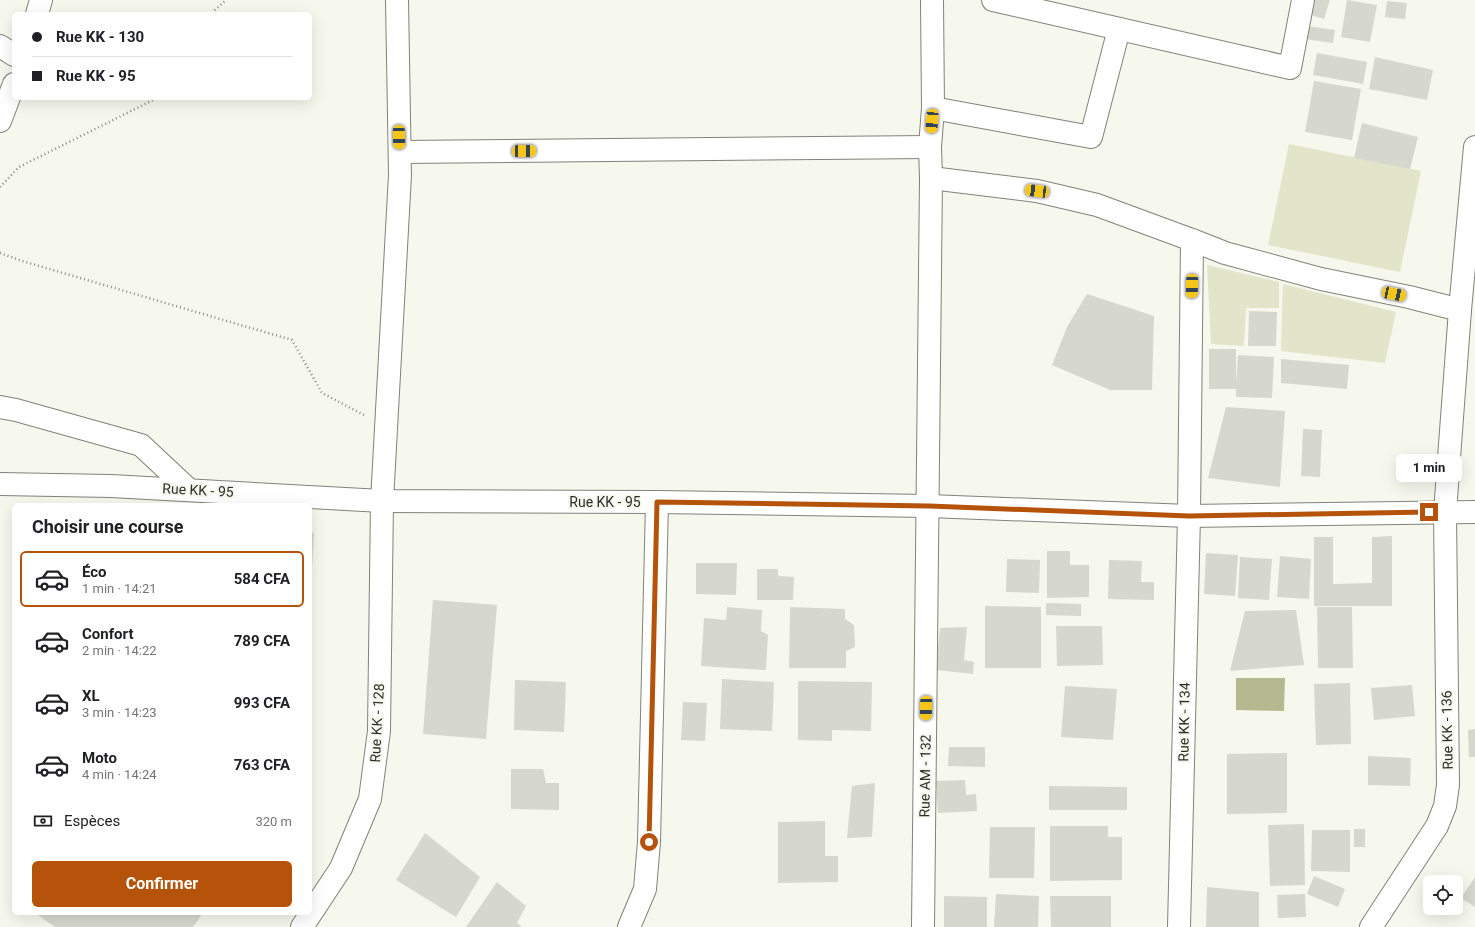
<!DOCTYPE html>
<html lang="fr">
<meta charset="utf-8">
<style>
:root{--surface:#fff;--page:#f6f6f6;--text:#202124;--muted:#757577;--line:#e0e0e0;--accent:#b45309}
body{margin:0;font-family:Roboto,sans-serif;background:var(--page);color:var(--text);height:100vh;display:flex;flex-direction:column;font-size:15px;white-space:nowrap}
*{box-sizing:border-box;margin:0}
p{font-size:13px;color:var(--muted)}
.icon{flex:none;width:22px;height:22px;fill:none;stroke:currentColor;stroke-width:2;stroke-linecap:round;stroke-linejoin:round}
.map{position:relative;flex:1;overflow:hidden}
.details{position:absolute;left:12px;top:503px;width:300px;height:412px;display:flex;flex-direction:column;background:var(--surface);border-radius:6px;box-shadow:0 4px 16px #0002}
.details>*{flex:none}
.guide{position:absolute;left:12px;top:12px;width:300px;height:88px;border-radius:6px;box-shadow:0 4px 16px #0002;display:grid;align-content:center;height:88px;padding:0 20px;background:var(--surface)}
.controls{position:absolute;left:1423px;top:875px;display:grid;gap:8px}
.controls a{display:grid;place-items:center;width:40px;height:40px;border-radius:6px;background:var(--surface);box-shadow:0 4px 16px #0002;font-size:20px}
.end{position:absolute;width:18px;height:18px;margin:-9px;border:5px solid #b45309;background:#fff;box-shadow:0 0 0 2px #fff}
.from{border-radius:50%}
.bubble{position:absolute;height:28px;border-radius:6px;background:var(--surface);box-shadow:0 4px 16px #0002;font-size:13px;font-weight:700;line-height:28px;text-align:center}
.car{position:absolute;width:12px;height:24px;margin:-12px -6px;border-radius:5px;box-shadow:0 0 3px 1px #0007;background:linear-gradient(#f5c518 24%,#345 0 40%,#f5c518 0 76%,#345 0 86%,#f5c518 0)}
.guide b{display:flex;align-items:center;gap:14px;height:38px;font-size:15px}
.guide b+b{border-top:1px solid var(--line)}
.guide i{width:10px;height:10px;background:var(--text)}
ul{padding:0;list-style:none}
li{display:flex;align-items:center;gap:12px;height:56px;margin:0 8px 6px;padding:0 12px;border:2px solid transparent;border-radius:6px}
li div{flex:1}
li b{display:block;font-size:15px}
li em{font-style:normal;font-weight:700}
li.selected{border-color:var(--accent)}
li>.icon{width:36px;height:36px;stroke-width:1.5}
h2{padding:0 20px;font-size:18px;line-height:48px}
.pay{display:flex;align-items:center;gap:10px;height:44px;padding:0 20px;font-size:15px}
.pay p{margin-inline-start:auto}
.primary-button{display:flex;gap:8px;margin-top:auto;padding:8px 20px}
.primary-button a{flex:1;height:46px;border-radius:6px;background:var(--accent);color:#fff;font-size:16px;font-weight:700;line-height:46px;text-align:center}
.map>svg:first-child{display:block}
</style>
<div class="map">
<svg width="1475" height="927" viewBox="0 0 1475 927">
<rect width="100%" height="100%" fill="#f6f8ed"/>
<g fill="#e2e5ca">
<polygon points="1289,144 1421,171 1400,272 1268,245"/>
<polygon points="1207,265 1279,282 1279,308 1246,308 1244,346 1211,344"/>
<polygon points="1283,284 1396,312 1385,363 1281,351"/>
</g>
<polygon fill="#b5b98f" points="1236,678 1285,678 1284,711 1236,710"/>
<g fill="#d6d8cd">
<polygon points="1315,0 1330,0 1324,19 1311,15"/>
<polygon points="1347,0 1377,5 1370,42 1341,37"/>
<polygon points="1387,1 1407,3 1405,19 1385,17"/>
<polygon points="1306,26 1335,30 1333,43 1304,39"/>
<polygon points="1317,53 1367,62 1363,84 1313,75"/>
<polygon points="1375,57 1433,70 1427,100 1369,89"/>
<polygon points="1314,81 1361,89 1352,140 1305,132"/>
<polygon points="1362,123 1418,137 1410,169 1354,158"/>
<polygon points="1087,294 1154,316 1152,390 1110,390 1052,365 1067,327"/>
<polygon points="1249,311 1277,312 1276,346 1248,346"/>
<polygon points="1209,349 1236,349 1236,383 1238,355 1274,357 1272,398 1236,397 1236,389 1209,389"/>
<polygon points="1281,359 1349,365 1347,389 1281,383"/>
<polygon points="1226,407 1285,411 1280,487 1208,478"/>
<polygon points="1303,429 1322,430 1320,477 1301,476"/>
<polygon points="310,532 314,533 311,588 310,588"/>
<polygon points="1392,536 1392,606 1314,606 1314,537 1333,537 1333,584 1372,583 1372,537"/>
<polygon points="1047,551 1070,551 1070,565 1089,565 1089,597 1047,598"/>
<polygon points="1206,553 1238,555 1235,596 1204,594"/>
<polygon points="1280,556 1311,559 1309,599 1277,597"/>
<polygon points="1240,557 1272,559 1269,600 1238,598"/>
<polygon points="1007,559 1040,560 1039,593 1006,592"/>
<polygon points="1109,560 1142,561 1141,582 1154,582 1154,600 1108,599"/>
<polygon points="696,563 737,563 736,595 696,594"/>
<polygon points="757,569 778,569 778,576 794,577 793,600 757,600"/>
<polygon points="433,600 497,605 486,739 423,734"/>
<polygon points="1046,603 1081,604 1081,616 1046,615"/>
<polygon points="985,606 1041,607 1041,668 985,668"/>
<polygon points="727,607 762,610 761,631 768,635 766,670 701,666 704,618 726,620"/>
<polygon points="790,607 845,609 845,619 854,625 855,647 846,651 846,668 789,668"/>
<polygon points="1317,607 1352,607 1353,668 1318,668"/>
<polygon points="1296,610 1304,665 1230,671 1245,611"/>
<polygon points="1056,626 1102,626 1103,665 1057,666"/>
<polygon points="967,627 964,660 974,662 973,674 936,670 940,628"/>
<polygon points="722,679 774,682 772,731 720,729"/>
<polygon points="515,680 566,682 564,732 514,730"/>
<polygon points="798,681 872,682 871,731 832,730 832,741 798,740"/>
<polygon points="1350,683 1351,744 1316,745 1314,684"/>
<polygon points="1412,685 1415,716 1374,720 1371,688"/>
<polygon points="1065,686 1117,689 1113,740 1061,737"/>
<polygon points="683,702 707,703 705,741 681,740"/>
<polygon points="1475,729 1475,757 1469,757 1468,730"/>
<polygon points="949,747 985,747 985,767 948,766"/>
<polygon points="1287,753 1287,813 1227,814 1227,754"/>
<polygon points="1368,756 1411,758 1410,786 1368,785"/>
<polygon points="511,769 543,769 546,783 559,783 559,810 511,809"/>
<polygon points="965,780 966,795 976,794 977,811 938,813 936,781"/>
<polygon points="875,783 872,837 847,838 852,786"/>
<polygon points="1049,786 1127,787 1127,810 1049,810"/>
<polygon points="825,821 825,856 838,856 838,882 778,883 778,822"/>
<polygon points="1304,824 1305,885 1270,886 1268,825"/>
<polygon points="1050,826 1108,826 1108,837 1122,837 1122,880 1050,881"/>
<polygon points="990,827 1035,827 1034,878 989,878"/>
<rect x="1354" y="829" width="11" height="18"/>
<polygon points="1312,830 1350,830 1350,872 1311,871"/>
<polygon points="425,833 480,877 456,917 396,880"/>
<polygon points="1314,876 1345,889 1338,907 1307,894"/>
<polygon points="1475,877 1475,907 1461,898"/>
<polygon points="497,882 526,906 517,923 522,927 466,927"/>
<polygon points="1207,887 1259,892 1259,927 1206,927"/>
<polygon points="996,894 1039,896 1038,927 994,927"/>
<polygon points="1305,894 1306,917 1278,918 1277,895"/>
<polygon points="944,896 987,897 987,927 944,927"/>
<polygon points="1050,896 1111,896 1111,927 1051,927"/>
<polygon points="35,913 203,913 193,927 55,927"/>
</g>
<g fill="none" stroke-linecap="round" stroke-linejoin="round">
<defs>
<g id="minor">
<polyline points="993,0 1290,68 1303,0"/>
<polyline points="37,14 41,0"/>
<polyline points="0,46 14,55"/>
<polyline points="933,108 1091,137 1119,29"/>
<polyline points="0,121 14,84"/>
<polyline points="400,152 930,147"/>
<polyline points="931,178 1037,191 1097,205 1192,240 1225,253 1321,279 1409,297 1460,310"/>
<polyline points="0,407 16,410 141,445 189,490"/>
<polyline points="0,484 111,486 382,501 657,502 929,506 1189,516 1475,512"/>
<polyline points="302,927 341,868 370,799 379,731 382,501 400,175 397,0"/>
<polyline points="629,927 645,889 649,842 657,502"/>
<polyline points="923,927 931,178 930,147 933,108 932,0"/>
<polyline points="1179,927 1189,516 1192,240"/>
<polyline points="1371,927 1437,826 1445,806 1448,785 1445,512 1460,310 1475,147"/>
</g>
</defs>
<use href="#minor" stroke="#818278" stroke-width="24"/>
<g stroke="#898a83" stroke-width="2.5" stroke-dasharray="1 3" stroke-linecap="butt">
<polyline points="213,14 215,10 226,0"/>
<polyline points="0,187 19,167 157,98"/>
<polyline points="0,253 22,261 292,340 322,393 364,415"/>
</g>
<use href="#minor" stroke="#fff" stroke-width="22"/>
</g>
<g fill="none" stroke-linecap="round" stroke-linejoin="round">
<polyline stroke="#b45309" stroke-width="5" points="649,842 657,502 929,506 1189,516 1429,512"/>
</g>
<g text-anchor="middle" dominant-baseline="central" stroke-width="4" stroke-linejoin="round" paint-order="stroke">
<g font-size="14" fill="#2d2d29" stroke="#f6f8ed">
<text transform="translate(198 490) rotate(3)">Rue KK - 95</text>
<text x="605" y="502">Rue KK - 95</text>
<text transform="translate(1184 722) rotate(-89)">Rue KK - 134</text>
<text transform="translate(377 723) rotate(-87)">Rue KK - 128</text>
<text transform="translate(1447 730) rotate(-91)">Rue KK - 136</text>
<text transform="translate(925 776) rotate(-89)">Rue AM - 132</text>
</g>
</g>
</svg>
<div class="controls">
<a><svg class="icon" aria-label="locate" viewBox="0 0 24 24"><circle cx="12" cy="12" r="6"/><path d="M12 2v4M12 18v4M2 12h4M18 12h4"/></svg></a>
</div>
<i class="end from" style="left:649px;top:842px"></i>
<i class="end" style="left:1429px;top:512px"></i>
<div class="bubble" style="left:1396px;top:454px;width:66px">1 min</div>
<i class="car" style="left:932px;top:121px;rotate:184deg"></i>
<i class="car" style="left:399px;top:137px;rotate:179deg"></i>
<i class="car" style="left:524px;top:151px;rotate:89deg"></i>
<i class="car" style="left:1037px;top:191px;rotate:277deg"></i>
<i class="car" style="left:1192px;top:286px;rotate:181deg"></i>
<i class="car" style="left:1394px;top:294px;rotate:102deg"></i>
<i class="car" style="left:926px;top:708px;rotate:181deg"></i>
<div class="guide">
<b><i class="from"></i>Rue KK - 130</b>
<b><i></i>Rue KK - 95</b>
</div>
<section class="details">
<h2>Choisir une course</h2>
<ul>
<li class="selected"><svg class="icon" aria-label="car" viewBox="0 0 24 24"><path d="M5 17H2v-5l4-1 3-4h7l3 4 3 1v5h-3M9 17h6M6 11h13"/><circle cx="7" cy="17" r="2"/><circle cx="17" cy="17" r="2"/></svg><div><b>Éco</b><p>1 min · 14:21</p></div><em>584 CFA</em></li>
<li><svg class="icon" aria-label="car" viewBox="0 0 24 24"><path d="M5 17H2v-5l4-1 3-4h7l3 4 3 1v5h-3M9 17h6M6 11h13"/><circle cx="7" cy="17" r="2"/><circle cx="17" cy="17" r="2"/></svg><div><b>Confort</b><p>2 min · 14:22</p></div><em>789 CFA</em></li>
<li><svg class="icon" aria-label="car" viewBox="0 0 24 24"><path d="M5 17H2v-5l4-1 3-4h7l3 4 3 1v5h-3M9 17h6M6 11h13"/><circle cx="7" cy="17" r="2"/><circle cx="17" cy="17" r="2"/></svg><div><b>XL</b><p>3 min · 14:23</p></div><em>993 CFA</em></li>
<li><svg class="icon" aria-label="car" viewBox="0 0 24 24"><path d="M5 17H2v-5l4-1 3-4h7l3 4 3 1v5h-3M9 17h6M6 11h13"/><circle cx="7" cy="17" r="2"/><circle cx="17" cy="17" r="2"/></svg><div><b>Moto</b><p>4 min · 14:24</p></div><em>763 CFA</em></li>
</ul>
<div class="pay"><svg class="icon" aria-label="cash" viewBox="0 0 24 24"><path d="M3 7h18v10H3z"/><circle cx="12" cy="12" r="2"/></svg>Espèces<p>320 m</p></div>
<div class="primary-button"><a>Confirmer</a></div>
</section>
</div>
